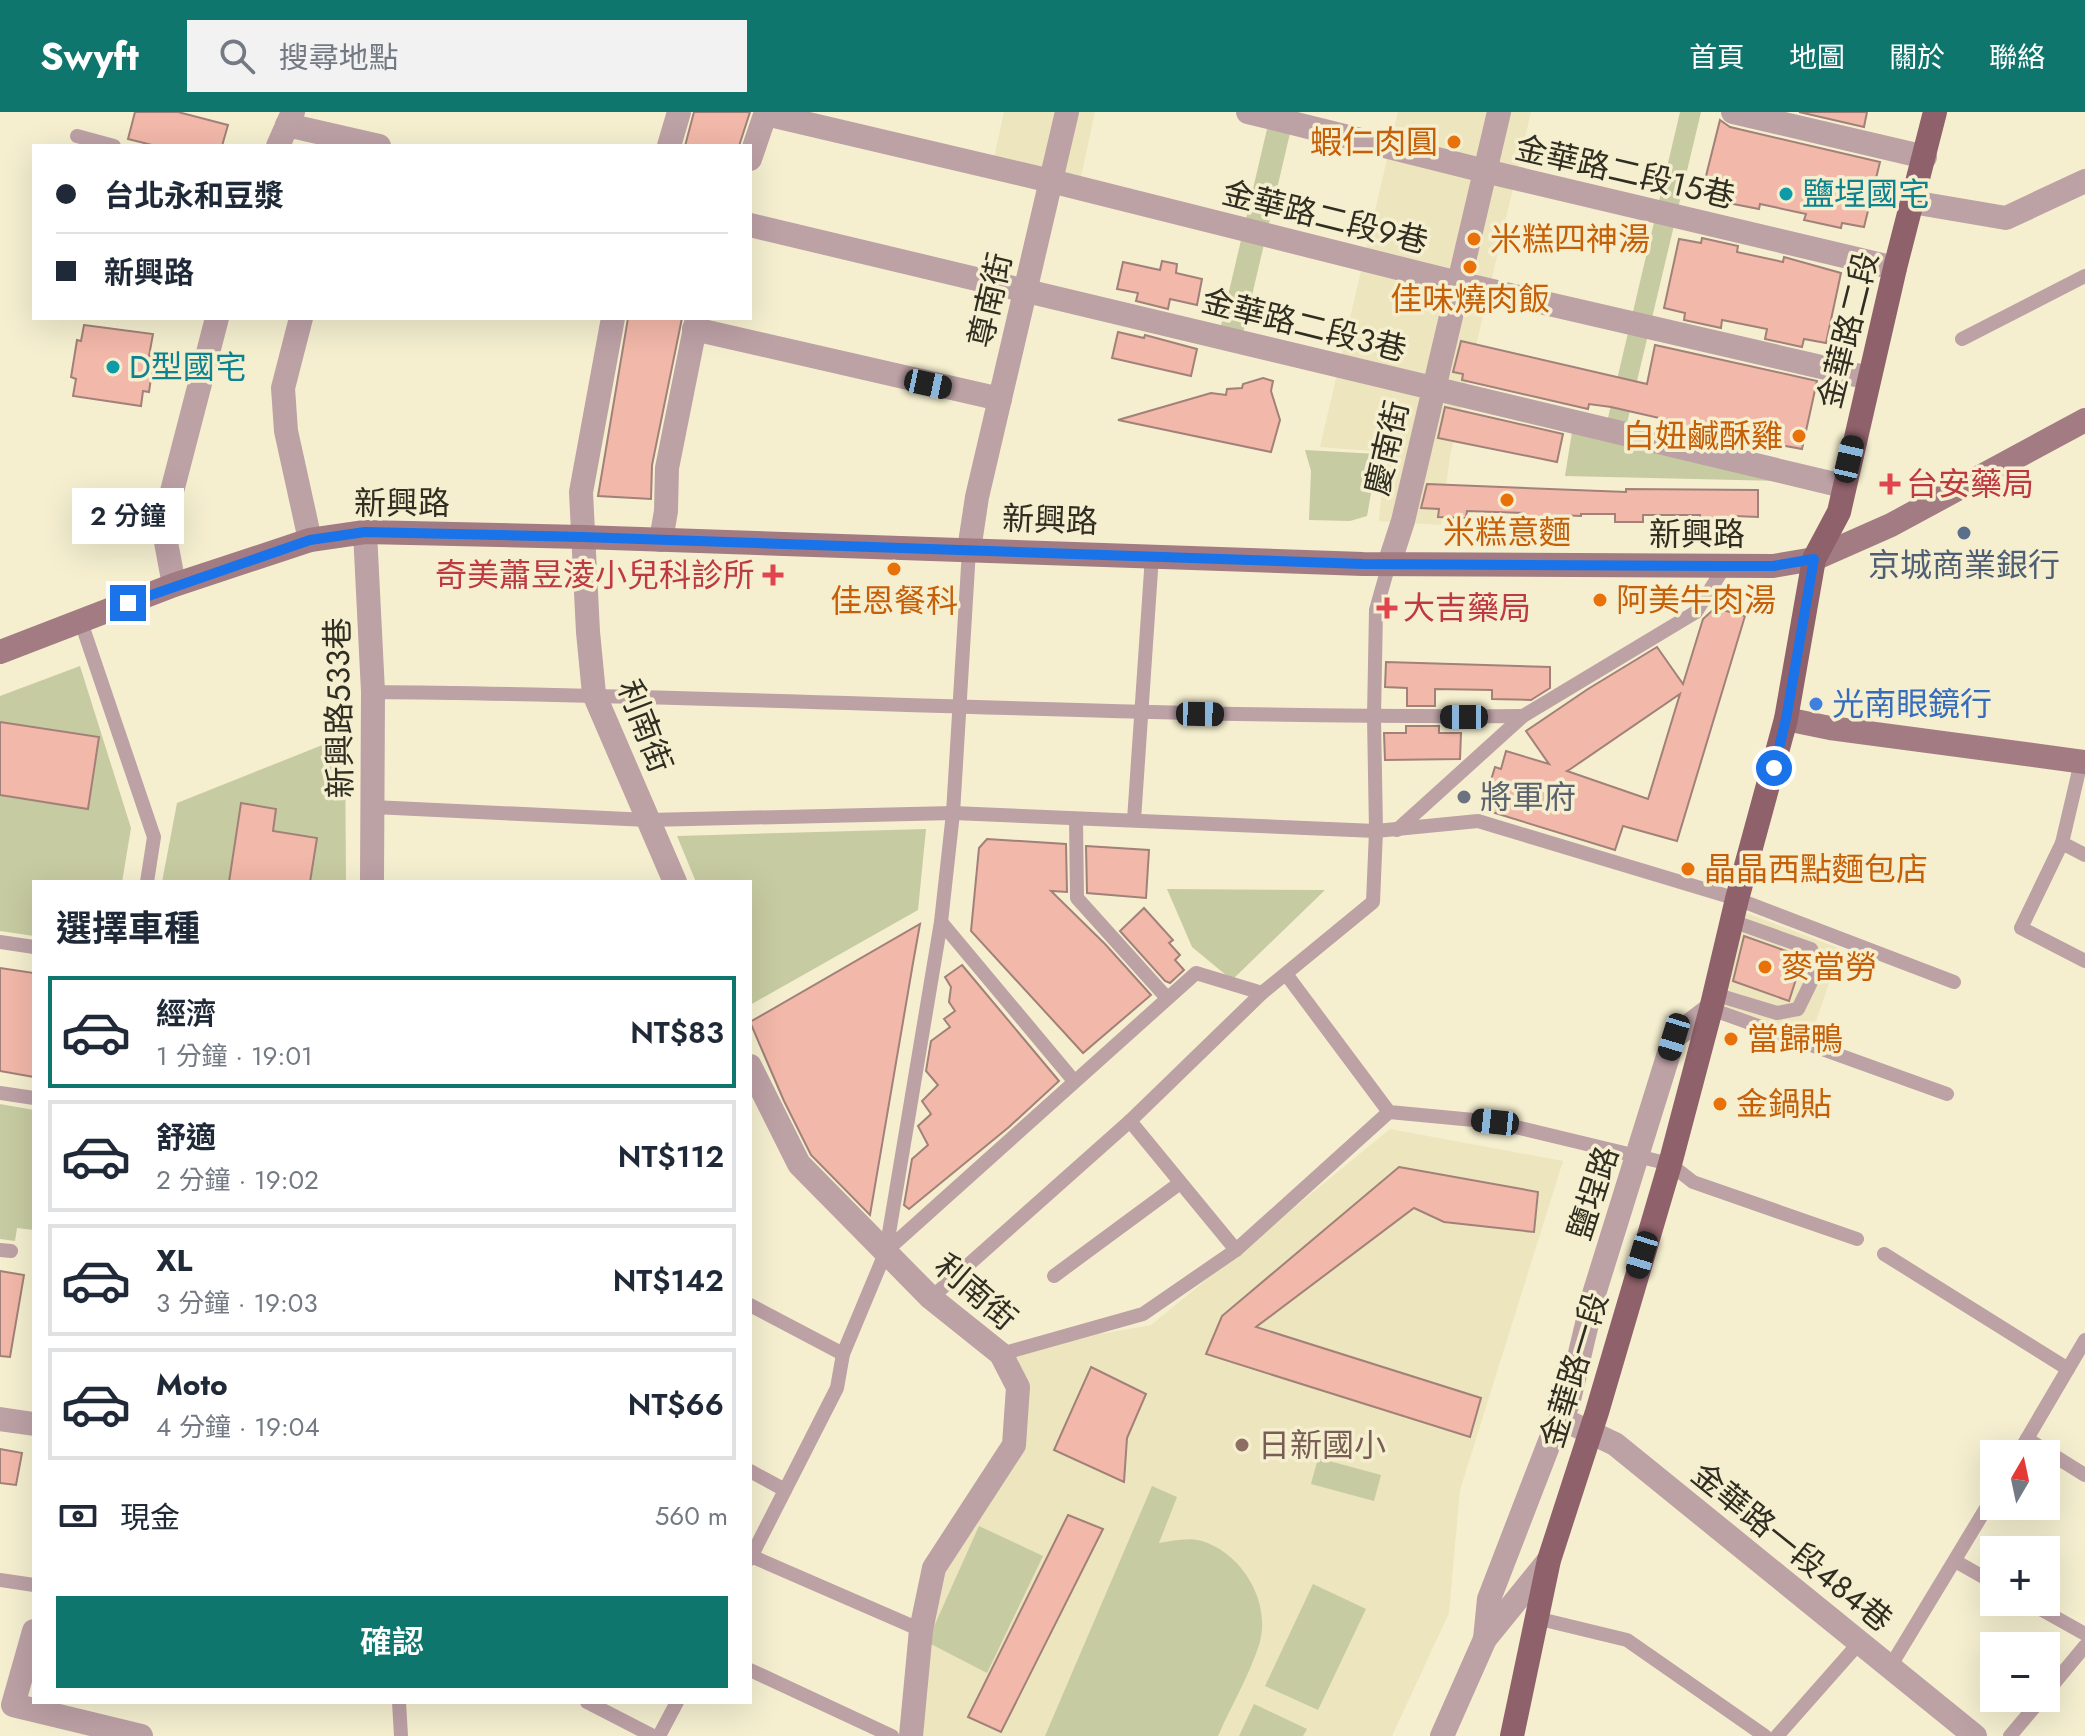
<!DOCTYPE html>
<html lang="zh-TW">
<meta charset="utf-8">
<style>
:root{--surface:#fff;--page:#f2f2f3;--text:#1f2937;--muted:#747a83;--line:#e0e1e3;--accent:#0f766e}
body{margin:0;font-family:Jost,"Noto Sans TC",sans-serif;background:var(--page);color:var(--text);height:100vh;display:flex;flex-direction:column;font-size:30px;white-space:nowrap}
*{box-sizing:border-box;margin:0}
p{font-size:26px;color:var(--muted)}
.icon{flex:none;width:44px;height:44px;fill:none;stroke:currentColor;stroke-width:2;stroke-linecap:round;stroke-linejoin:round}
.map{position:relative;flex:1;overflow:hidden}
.details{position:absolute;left:32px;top:768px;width:720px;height:824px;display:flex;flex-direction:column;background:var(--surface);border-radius:0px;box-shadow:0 8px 32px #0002}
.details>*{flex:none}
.hud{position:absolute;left:32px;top:32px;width:720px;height:176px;border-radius:0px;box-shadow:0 8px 32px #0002;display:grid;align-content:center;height:176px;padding:0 24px;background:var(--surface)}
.needle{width:52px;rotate:9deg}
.fabs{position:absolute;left:1980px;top:1328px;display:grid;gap:16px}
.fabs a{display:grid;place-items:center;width:80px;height:80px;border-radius:0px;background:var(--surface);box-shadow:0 8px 32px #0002;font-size:40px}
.end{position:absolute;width:36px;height:36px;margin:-18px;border:10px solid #1a73e8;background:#fff;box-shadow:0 0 0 4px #fff}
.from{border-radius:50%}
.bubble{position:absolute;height:56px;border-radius:0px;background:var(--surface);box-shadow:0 8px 32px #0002;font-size:26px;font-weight:600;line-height:56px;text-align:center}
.car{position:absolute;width:24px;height:48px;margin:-24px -12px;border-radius:10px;box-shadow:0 0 6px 2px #0007;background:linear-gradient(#222 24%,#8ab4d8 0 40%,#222 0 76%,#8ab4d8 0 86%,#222 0)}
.hud b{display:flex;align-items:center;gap:28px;height:76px;font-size:30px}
.hud b+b{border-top:2px solid var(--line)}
.hud i{width:20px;height:20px;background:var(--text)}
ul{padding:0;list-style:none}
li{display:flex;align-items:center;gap:24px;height:112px;margin:0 16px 12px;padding:0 8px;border:4px solid var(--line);border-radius:0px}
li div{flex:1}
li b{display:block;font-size:30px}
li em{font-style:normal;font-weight:600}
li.selected{border-color:var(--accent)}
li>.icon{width:72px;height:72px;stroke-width:1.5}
h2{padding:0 24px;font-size:36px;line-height:96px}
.pay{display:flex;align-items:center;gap:20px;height:88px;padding:0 24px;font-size:30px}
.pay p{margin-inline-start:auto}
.cta{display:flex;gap:16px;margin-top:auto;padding:16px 24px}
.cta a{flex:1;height:92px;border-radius:0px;background:var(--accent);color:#fff;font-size:32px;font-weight:600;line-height:92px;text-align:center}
header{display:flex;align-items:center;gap:48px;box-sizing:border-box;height:112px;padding:0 40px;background:var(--accent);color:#fff}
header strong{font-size:38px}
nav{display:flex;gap:44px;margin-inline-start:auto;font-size:28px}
.search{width:560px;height:72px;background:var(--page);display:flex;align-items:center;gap:20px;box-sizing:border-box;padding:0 28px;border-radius:0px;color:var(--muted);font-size:30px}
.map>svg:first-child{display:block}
</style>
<header>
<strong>Swyft</strong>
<div class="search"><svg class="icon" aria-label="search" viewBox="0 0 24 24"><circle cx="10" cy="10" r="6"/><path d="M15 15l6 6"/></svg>搜尋地點</div>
<nav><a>首頁</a><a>地圖</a><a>關於</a><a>聯絡</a></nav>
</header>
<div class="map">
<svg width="2085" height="1624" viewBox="0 0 2085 1624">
<rect width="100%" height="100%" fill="#f5efd0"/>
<g fill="#ece5be">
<polygon points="1004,0 1095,0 1079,74 992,55"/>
<polygon points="1398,0 1531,0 1450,344 1441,413 1379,409 1385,340 1320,335"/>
<polygon points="1741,799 1841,837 1809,929 1715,896"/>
<polygon points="1390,1017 1563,1049 1460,1378 1449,1501 1392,1624 920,1624 934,1471 1015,1316 1003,1242 1018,1230 1106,1221 1151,1213"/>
</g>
<g fill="#c7cba1">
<polygon points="1271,0 1295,0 1242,226 1219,222"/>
<polygon points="1680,0 1701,0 1622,332 1780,369 1565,364 1572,320 1603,327"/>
<polygon points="1305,338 1378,342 1367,404 1350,409 1309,408 1311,359"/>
<polygon points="80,554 131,716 122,770 34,770 34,824 0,819 0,584"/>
<polygon points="345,624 346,770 162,770 177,691"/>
<polygon points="926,717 918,798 750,893 750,770 696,770 677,724"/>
<polygon points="1167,777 1325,778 1232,868 1192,835"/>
<polygon points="0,992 34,998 34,1118 17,1116 15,1129 0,1127"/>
<polygon points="1318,1346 1381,1363 1374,1389 1311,1372"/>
<path d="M1152,1374L1177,1385L1159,1431C1173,1429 1188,1425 1202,1429C1243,1442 1272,1491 1259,1533C1249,1564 1231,1594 1218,1624H1045Z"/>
<polygon points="979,1414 1043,1444 987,1561 927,1530"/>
<polygon points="1313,1472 1366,1497 1318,1598 1265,1574"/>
<polygon points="1254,1592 1307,1617 1303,1624 1239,1624"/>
</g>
<g fill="#f2b8a9" stroke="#a18179" stroke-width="2" fill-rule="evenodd">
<polygon points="135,0 178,0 228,13 222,34 156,34 128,27"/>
<polygon points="694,0 750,0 739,34 685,34"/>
<polygon points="1799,0 1867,0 1864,15"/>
<polygon points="1720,8 1730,15 1880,50 1864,115 1842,111 1841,116 1804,108 1806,102 1760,92 1759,97 1728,91 1729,86 1702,80"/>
<polygon points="1702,126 1738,134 1737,140 1783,150 1784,145 1841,161 1826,231 1804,227 1802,235 1765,227 1767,217 1722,208 1721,216 1684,208 1685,201 1664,196 1679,127 1701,131"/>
<polygon points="1162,149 1177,152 1176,161 1202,167 1197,193 1170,187 1168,197 1136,189 1138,181 1117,177 1123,150 1160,158"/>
<polygon points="628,206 682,206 652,353 651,387 598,384"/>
<polygon points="84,213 153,222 149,244 154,245 149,280 143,279 141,294 73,284 76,267 71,265 77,228 81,229"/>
<polygon points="1118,220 1144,226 1145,223 1197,237 1191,264 1112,246"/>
<polygon points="1461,229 1647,272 1655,233 1817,269 1802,337 1780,333 1779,338 1743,330 1744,324 1698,314 1697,320 1667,313 1668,308 1611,295 1589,292 1588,297 1462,268 1463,262 1453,260"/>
<polygon points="1263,266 1273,269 1271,279 1280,308 1271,340 1118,308 1211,281 1226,283 1227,277 1242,276 1243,272"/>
<polygon points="1445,295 1563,322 1557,350 1438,326"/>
<polygon points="1427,372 1626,380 1626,377 1758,378 1758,405 1734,404 1734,412 1700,411 1700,403 1643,403 1643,410 1615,410 1615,402 1581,402 1581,404 1557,403 1557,411 1523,409 1524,401 1467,399 1466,406 1438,405 1439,397 1421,396"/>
<path d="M1715,496L1745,504L1677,729L1623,714L1615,738L1482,697L1495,655L1501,657L1506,639L1549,652L1526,619L1588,577L1657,535L1683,572L1703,507ZM1680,582L1648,687L1567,659L1569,658Z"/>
<polygon points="1386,550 1550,555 1550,576 1531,588 1492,587 1492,578 1435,577 1435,594 1407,594 1407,576 1385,575"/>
<polygon points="0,610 99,625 88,697 0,683"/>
<polygon points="1406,614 1439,614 1439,621 1461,621 1460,647 1385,648 1384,621 1406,621"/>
<polygon points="241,691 276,697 273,719 317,726 310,770 229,770"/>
<polygon points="987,727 1066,732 1067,780 1051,779 1105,832 1151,883 1083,941 971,819 979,736"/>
<polygon points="1086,734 1149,738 1146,786 1087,781"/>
<polygon points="1144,796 1173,828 1169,831 1180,843 1175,848 1184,858 1170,871 1165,869 1120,819"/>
<polygon points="920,812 913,851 870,1103 811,1043 784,989 750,910"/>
<polygon points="1744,824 1803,845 1789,889 1733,869"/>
<polygon points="962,853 1059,969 1009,1015 909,1097 904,1093 912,1047 928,1033 918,1014 931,1002 922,989 938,973 926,959 931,929 950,915 944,907 955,899 949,890 951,875 945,865"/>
<polygon points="0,856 34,861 34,965 0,959"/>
<polygon points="1399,1055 1538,1080 1534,1120 1444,1110 1414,1096 1256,1215 1481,1286 1470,1325 1206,1242 1222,1204"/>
<polygon points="0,1159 24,1163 10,1245 0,1244"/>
<polygon points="1091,1255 1146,1282 1127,1326 1124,1370 1054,1338"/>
<polygon points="0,1337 22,1341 16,1373 0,1371"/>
<polygon points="1068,1403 1103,1417 1001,1620 968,1605"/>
</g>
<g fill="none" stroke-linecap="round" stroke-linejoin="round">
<g stroke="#bca1a5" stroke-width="14">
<polyline points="77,24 114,34"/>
<polyline points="1962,227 2085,164"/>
<polyline points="81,510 154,725 147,770"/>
<path d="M373,580C757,583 1140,607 1523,604"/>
<polyline points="2081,650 2062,731 2021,816 2085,849"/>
<polyline points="373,695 648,708 953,701 1376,719 1374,605 1376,498 1389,452"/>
<polyline points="1076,708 1077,786 1167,886"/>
<polyline points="1134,708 1152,444"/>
<polyline points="1397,718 1523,604 1696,500 1725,454"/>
<polyline points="2062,731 2085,743"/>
<polyline points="941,810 1074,969"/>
<polyline points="0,830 34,835"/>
<polyline points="1286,862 1389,1000 1495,1010 1670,1052 1693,1070 1857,1127"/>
<polyline points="1714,882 1777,901 1798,897 1818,856 1811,837 1732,809"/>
<polyline points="1711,897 1947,982"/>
<polyline points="0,981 34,986"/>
<polyline points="1130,1009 1236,1138"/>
<polyline points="0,1138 11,1139"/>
<polyline points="886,1139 1196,861 1262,881"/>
<polyline points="1884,1142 2068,1257"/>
<polyline points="1054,1164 1180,1071"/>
<polyline points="931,1186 1130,1009 1262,881 1373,790 1376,719 1478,709 1737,787 1954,870"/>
<polyline points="750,1193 843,1242"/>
<polyline points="1001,1242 1143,1202 1236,1138 1389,1000"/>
<polyline points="2027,1327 2085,1363"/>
<polyline points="2018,1342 2085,1228"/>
<polyline points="750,1359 785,1378"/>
<polyline points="751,1444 921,1518"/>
<polyline points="750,1447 837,1276 843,1242 886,1139 941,810 953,701 969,438"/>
<polyline points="1955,1449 1994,1471"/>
<polyline points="0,1468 34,1473"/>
<polyline points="2028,1490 2085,1522"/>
<polyline points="1536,1506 1627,1528 1765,1624"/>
<polyline points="1890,1555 1994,1383"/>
<polyline points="750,1558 892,1624"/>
<polyline points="2046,1581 2085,1534"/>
<polyline points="399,1590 401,1624"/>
<polyline points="587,1590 653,1624"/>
<polyline points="659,1624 677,1590"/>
<polyline points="1777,1624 1860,1530"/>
<polyline points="2010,1624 2042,1586"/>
</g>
<g stroke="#bca1a5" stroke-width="24">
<polyline points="1248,0 1485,59 1895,156"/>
<polyline points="1733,0 1925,45"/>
<polyline points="766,2 1051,69 1458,171 1869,266"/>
<polyline points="287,13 379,34"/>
<polyline points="278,34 293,0"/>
<polyline points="669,34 679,0"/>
<polyline points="750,47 766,0"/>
<polyline points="1912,90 2006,106 2085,69"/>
<polyline points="750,113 1843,374"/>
<polyline points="301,206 283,276 286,319 310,428"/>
<polyline points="613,206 581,380 588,520 594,582 675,770"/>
<polyline points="694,217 1000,287"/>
<polyline points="365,420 373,580 372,770"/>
<polyline points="661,428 666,399 667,356 697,206"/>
<polyline points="969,438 977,385 1067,0"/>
<polyline points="1389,452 1403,409 1499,0"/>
<polyline points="174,473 163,414 217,206"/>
<polyline points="750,954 799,1052 931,1186 1001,1242 1018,1275 1014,1333 934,1456 921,1518 911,1624"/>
<polyline points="0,1307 34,1312"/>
<polyline points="1562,1307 1615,1332 1975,1624"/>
<polyline points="34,1519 13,1593 141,1624"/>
<polyline points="1485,1527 1489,1487 1550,1329 1568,1292 1594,1182 1674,925 1711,897"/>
<polyline points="1442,1624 1485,1527 1549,1448"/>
</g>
<g stroke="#a27c82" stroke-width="24">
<polyline points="0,540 174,473 310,428 365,420 582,425 1363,452 1773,454 1814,447 1891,413 2085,308"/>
<polyline points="1786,607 1830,616 2085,650"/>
</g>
<polyline stroke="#8f616a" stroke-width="24" points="1512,1624 1549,1448 1597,1300 1670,1052 1711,897 1737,787 1786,607 1814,447 1839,400 1895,156 1935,0"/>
</g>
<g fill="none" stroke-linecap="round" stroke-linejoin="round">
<polyline stroke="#1a73e8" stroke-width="10" points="128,491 310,428 365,420 582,425 1363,452 1725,454 1773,454 1814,447 1786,607 1774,656"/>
</g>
<g fill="#e8710a" stroke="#f5efd0" stroke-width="3">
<circle cx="1454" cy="30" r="8"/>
<circle cx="1474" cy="127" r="8"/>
<circle cx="1470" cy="155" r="8"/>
<circle cx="1799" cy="324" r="8"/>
<circle cx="1507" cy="388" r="8"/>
<circle cx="894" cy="457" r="8"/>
<circle cx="1600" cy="488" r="8"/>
<circle cx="1688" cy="757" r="8"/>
<circle cx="1765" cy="855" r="8"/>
<circle cx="1731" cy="927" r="8"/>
<circle cx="1720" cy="992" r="8"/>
</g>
<g fill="#0f9aa8" stroke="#f5efd0" stroke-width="3">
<circle cx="1786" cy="82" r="8"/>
<circle cx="113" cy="255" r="8"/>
</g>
<g fill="#e0444e" stroke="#f5efd0" stroke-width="3">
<path d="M1886 360h8v8h8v8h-8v8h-8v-8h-8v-8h8z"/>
<path d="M769 451h8v8h8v8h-8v8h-8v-8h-8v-8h8z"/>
<path d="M1383 484h8v8h8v8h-8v8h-8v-8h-8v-8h8z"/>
</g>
<circle fill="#5c6f8a" stroke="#f5efd0" stroke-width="3" cx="1964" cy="421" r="8"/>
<circle fill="#3f7fe0" stroke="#f5efd0" stroke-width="3" cx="1816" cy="592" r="8"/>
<circle fill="#6b7280" stroke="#f5efd0" stroke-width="3" cx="1464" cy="685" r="8"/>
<circle fill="#8d6e63" stroke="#f5efd0" stroke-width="3" cx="1242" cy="1333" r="8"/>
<g text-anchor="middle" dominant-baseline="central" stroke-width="7" stroke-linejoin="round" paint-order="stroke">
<g font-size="32" fill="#c56008" stroke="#f5efd0" text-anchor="start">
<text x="1438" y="30" text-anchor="end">蝦仁肉圓</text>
<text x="1490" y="127">米糕四神湯</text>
<text x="1470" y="187" text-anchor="middle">佳味燒肉飯</text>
<text x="1783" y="324" text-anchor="end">白妞鹹酥雞</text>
<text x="1507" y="420" text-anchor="middle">米糕意麵</text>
<text x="1616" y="488">阿美牛肉湯</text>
<text x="894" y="489" text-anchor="middle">佳恩餐科</text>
<text x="1704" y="757">晶晶西點麵包店</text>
<text x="1781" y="855">麥當勞</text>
<text x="1747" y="927">當歸鴨</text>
<text x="1736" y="992">金鍋貼</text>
</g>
<g font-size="32" fill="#302e22" stroke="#f5efd0">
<text transform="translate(1625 60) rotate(13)">金華路二段15巷</text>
<text transform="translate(1325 105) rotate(14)">金華路二段9巷</text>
<text transform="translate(990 188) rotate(-77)">尊南街</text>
<text transform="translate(1304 213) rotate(14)">金華路二段3巷</text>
<text transform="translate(1848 218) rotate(-76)">金華路二段</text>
<text transform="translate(1387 336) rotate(-77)">慶南街</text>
<text x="402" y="391">新興路</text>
<text transform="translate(1050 408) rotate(2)">新興路</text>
<text x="1697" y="422">新興路</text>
<text transform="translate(339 596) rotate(-91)">新興路533巷</text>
<text transform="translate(645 614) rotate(69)">利南街</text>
<text transform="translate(1593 1081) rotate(-72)">鹽埕路</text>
<text transform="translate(976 1180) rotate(41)">利南街</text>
<text transform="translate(1574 1258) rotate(-73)">金華路一段</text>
<text transform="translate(1792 1435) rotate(39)">金華路一段484巷</text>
</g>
<g font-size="32" fill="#0d838f" stroke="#f5efd0" text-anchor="start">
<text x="1802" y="82">鹽埕國宅</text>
<text x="129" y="255">D型國宅</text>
</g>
<g font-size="32" fill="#be3a42" stroke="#f5efd0" text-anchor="start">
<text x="1906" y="372">台安藥局</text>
<text x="755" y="463" text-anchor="end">奇美蕭昱淩小兒科診所</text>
<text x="1403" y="496">大吉藥局</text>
</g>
<g font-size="32" fill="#4e5e75" stroke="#f5efd0">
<text x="1964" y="453">京城商業銀行</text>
</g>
<g font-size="32" fill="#366cbe" stroke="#f5efd0" text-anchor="start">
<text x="1832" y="592">光南眼鏡行</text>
</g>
<g font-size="32" fill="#5b616d" stroke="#f5efd0" text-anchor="start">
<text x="1480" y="685">將軍府</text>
</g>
<g font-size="32" fill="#785e54" stroke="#f5efd0" text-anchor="start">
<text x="1258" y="1333">日新國小</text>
</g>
</g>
</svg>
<div class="fabs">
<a><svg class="needle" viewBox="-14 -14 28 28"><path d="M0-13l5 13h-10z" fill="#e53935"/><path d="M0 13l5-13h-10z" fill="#747a83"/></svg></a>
<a>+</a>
<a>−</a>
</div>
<i class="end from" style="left:1774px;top:656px"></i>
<i class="end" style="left:128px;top:491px"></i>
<div class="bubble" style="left:72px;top:376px;width:112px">2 分鐘</div>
<i class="car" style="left:928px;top:272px;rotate:102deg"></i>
<i class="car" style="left:1849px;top:347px;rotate:13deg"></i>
<i class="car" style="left:1200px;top:602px;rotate:91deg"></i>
<i class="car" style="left:1464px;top:605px;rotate:270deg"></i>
<i class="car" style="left:1674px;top:925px;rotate:197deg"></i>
<i class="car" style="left:1495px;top:1010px;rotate:276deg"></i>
<i class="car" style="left:1642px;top:1143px;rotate:197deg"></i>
<div class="hud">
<b><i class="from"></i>台北永和豆漿</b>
<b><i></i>新興路</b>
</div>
<section class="details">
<h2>選擇車種</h2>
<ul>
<li class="selected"><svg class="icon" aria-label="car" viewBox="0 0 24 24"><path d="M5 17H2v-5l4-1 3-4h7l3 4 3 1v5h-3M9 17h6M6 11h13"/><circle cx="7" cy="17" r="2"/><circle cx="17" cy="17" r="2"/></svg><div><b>經濟</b><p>1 分鐘 · 19:01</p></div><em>NT$83</em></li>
<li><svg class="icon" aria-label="car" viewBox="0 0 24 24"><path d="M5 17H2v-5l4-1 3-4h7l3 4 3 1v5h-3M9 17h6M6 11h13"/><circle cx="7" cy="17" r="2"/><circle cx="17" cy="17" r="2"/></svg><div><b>舒適</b><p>2 分鐘 · 19:02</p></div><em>NT$112</em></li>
<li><svg class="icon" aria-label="car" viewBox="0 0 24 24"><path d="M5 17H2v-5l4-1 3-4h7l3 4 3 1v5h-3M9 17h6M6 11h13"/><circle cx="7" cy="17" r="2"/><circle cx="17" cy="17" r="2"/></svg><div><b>XL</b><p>3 分鐘 · 19:03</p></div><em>NT$142</em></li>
<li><svg class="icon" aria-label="car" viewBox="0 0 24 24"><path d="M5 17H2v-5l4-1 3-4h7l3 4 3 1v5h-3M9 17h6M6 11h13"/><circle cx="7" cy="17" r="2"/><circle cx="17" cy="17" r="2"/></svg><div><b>Moto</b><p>4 分鐘 · 19:04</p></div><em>NT$66</em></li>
</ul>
<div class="pay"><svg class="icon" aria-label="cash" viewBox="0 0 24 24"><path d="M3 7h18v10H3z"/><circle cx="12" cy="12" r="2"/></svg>現金<p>560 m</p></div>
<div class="cta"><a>確認</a></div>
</section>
</div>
